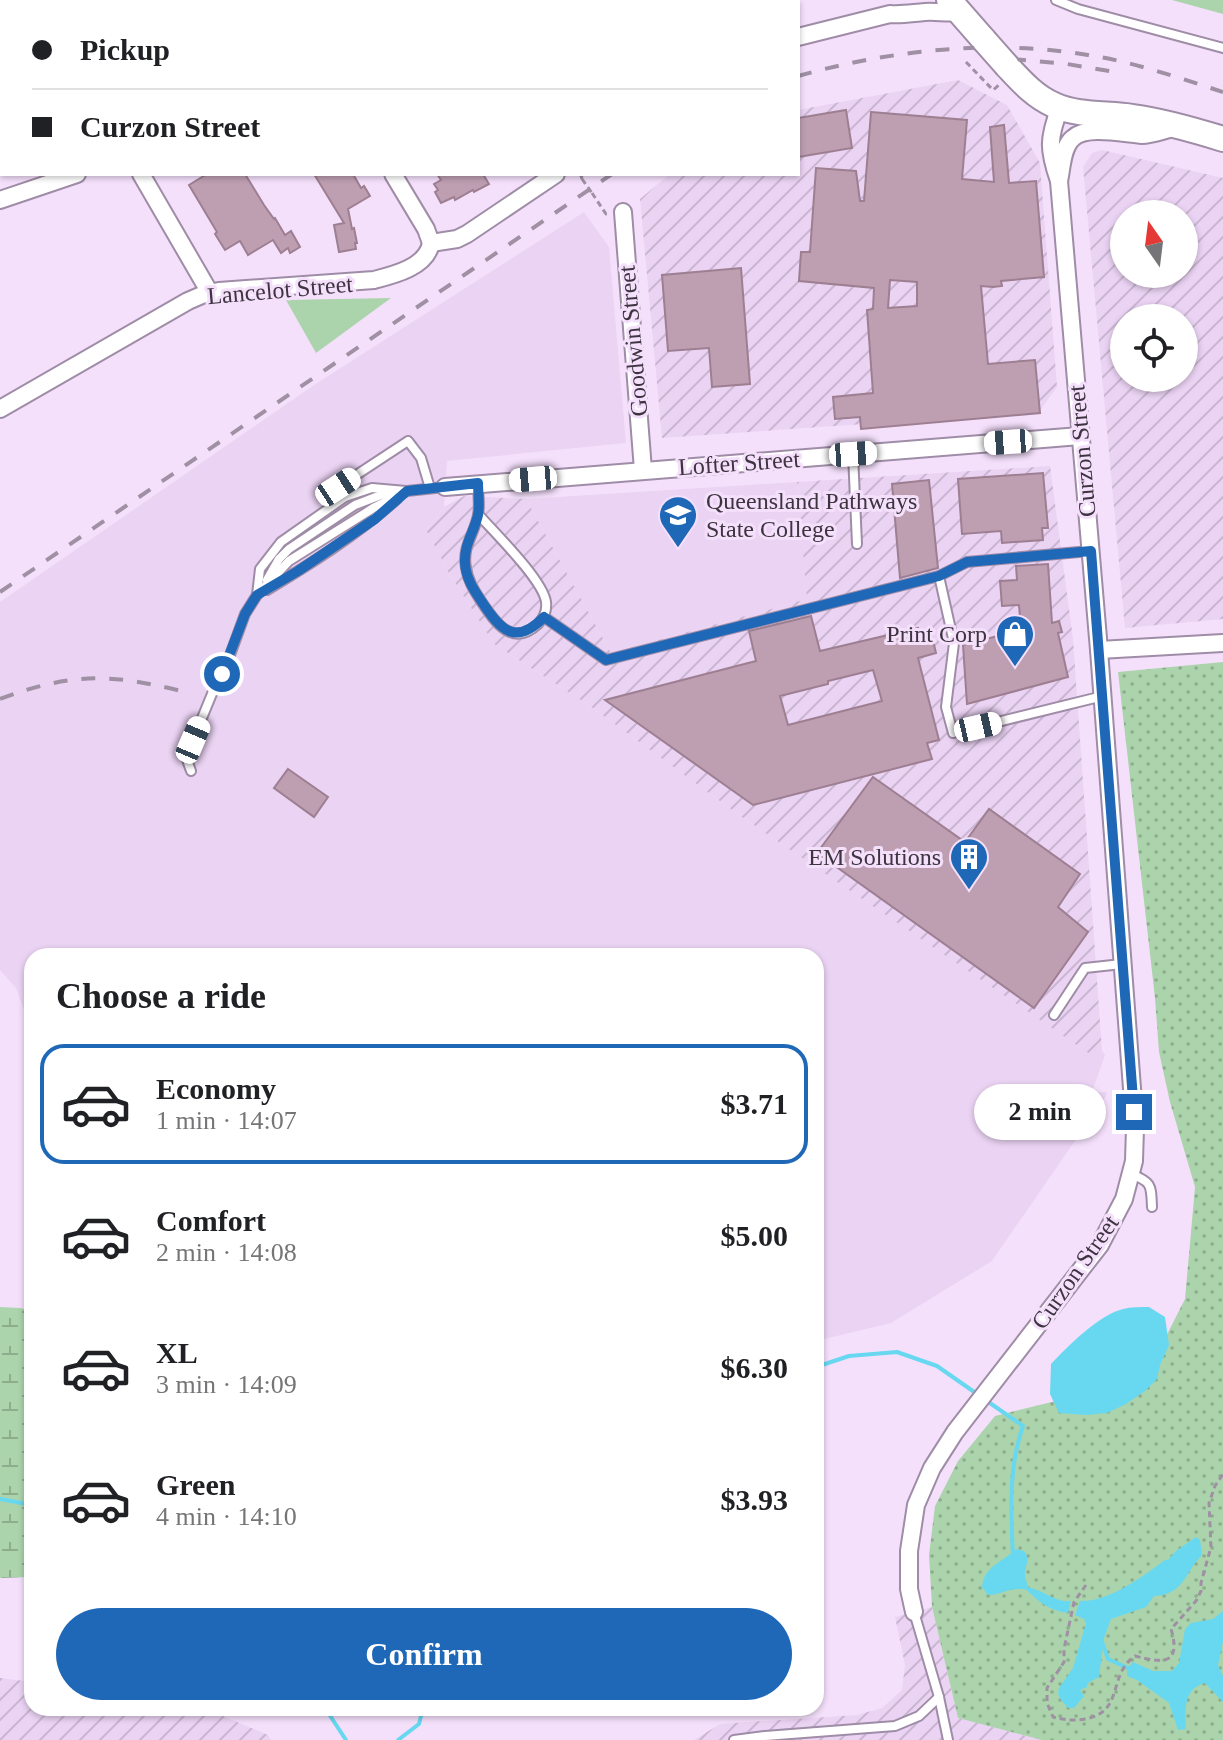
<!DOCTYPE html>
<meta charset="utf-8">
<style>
:root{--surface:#fff;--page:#f6f6f6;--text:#202124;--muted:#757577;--line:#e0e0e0;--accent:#1f68b8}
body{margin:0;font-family:Georgia,serif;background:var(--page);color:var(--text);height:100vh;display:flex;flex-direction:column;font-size:30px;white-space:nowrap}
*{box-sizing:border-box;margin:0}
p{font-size:26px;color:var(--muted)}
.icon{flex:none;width:44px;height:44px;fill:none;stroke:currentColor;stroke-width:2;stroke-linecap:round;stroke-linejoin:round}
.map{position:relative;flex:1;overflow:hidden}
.sheet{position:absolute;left:24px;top:948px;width:800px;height:768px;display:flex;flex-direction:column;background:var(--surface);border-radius:24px;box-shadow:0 2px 6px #0004}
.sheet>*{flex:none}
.guide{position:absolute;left:0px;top:0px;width:800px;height:176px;box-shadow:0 2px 6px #0004;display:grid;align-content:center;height:176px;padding:0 32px;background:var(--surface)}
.needle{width:52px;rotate:346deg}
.buttons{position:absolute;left:1110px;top:200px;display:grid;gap:16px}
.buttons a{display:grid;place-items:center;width:88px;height:88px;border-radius:50%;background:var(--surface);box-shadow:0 2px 6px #0004;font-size:40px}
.end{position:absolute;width:36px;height:36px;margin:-18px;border:10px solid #1f68b8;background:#fff;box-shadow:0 0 0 4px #fff}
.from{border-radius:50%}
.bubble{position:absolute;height:56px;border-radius:28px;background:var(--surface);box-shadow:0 2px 6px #0004;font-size:26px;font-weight:800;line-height:56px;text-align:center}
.car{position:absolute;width:24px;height:48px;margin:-24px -12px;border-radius:10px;box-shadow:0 0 6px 2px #0007;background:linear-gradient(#fff 24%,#345 0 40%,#fff 0 76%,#345 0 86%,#fff 0)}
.guide b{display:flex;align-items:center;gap:28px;height:76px;font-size:30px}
.guide b+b{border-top:2px solid var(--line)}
.guide i{width:20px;height:20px;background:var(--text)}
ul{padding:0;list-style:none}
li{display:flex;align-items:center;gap:24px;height:120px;margin:0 16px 12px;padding:0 16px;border:4px solid transparent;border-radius:24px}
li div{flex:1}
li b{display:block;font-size:30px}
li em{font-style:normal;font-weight:800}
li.current{border-color:var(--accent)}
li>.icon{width:72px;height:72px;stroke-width:1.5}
h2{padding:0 32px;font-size:36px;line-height:96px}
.action{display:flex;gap:16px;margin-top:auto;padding:16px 32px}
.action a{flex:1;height:92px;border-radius:48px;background:var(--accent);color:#fff;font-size:32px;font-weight:800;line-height:92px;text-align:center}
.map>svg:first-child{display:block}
</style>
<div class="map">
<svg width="1223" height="1740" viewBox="0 0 1223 1740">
<defs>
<pattern id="industrial-furrows" width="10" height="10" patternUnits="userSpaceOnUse" patternTransform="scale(2)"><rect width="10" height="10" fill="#ebd3f4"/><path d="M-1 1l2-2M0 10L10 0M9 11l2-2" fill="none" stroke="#cab6d2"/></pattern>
<pattern id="grass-dots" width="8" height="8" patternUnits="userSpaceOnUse" patternTransform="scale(2)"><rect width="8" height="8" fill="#acd4ac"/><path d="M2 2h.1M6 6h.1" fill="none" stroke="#8dad8d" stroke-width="1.8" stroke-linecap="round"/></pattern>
<pattern id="wetland-marsh" width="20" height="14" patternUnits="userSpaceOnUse" patternTransform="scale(2)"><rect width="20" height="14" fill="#acd4ac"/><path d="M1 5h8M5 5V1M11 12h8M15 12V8" fill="none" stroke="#8dad8d"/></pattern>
</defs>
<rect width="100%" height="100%" fill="#f5e0fc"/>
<g fill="#ebd3f4">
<polygon points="584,212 609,247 626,443 447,461 444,507 426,530 449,573 494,644 590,706 739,815 1090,1053 1102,1051 1105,1055 1092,1092 1107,1092 1106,1096 992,1261 891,1323 816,1341 816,956 32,956 32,1032 16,988 0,970 0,602 314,385"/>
<polygon points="797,482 808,599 611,653 526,499"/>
</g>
<g fill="url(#industrial-furrows)" fill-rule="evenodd">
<polygon points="958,80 1007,105 1040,163 1057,387 1039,412 662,438 640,199 670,174 798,174 798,110"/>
<path d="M1102,150L1223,178V619L1125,628L1083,167L1092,153ZM1184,214V274H1124V214ZM1124,318H1184V378H1124Z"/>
<polygon points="1050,466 1073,639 1102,1051 1090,1054 739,815 590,706 494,644 449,573 426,530 444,507 464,496 526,499 611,653 807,599 797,482"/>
<polygon points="932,1607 958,1718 1042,1740 694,1740 720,1724 857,1715 882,1708 902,1690 905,1665 895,1617"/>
<polygon points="0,1678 32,1682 32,1708 204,1708 268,1735 271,1740 0,1740"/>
</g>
<polygon fill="url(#grass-dots)" points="1223,662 1223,1740 1042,1740 958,1718 932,1607 929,1555 935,1506 958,1461 995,1416 1084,1394 1152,1364 1185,1299 1195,1187 1170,1102 1159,1052 1155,998 1118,672"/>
<polygon fill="url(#wetland-marsh)" points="0,1307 20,1308 32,1311 32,1577 0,1578"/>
<g fill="#acd4ac">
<polygon points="1172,0 1223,0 1223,14"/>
<polygon points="391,298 316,353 286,300"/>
</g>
<g fill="#68d7f0">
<path d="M1149,1307L1165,1317L1169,1345L1160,1365L1157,1379L1145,1391L1126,1404L1107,1413L1086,1415L1059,1413L1050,1394L1051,1364C1068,1346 1099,1315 1123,1309C1131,1307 1141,1307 1149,1307Z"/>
<path d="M1196,1537L1200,1540L1202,1555C1185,1572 1184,1595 1154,1596L1146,1607L1111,1619L1104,1638L1099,1677L1088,1683L1087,1687L1080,1690L1084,1696L1074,1708H1068L1061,1700L1058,1694L1059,1688L1073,1668L1084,1630L1086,1624L1084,1619L1075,1615L1080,1601C1109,1602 1142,1577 1165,1560H1168L1176,1551Z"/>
<path d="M1016,1549L1024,1551C1030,1559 1027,1562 1025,1571C1024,1576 1027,1582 1028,1587C1043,1590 1056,1603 1071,1601L1068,1613C1055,1612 1041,1604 1032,1595C1027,1591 1028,1589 1021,1589C1009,1588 999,1595 988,1595L982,1587C984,1566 1003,1562 1016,1549Z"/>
<path d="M1223,1611V1641L1218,1665L1223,1676V1702L1205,1683C1183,1689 1185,1710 1186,1729L1178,1730L1169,1703L1137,1680L1127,1676V1669L1133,1662L1153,1671H1172L1179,1663L1185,1629L1191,1623L1213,1619Z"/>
</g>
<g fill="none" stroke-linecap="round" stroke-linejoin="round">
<g stroke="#68d7f0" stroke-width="4">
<polyline points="816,1367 849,1356 897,1352 937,1366 980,1396"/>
<path d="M987,1401L1023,1426C1008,1468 1011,1512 1013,1556"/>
<polyline points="0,1499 32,1505"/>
<polyline points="1102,1642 1108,1659 1130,1669"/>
<polyline points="325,1708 346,1740"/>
<polyline points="398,1740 419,1724 423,1708"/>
</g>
</g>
<g fill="#be9fb2" stroke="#9d7f91" stroke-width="2" fill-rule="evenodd">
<polygon points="846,110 852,148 798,157 798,118"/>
<path d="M871,112L967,120L962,179L994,182L990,127L1004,125L1009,183L1036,181L1044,277L1001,281L1002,286L993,287L981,286L988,364L1035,360L1040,413L861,429L860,417L835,419L833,397L873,393L867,310L873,309L874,288L799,281L801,252H810L816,168L856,171L860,201H864ZM890,280L917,282V306L888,308Z"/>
<polygon points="207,174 245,174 264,205 274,219 275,218 285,235 291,231 300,247 290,253 288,248 281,253 273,240 248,255 240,241 225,250 215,234 217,232 189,185"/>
<polygon points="314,174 353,174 361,188 364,186 370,196 348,209 352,229 354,228 357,243 355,243 356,249 339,252 334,225 344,223"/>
<polygon points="437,174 483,174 489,184 474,192 473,190 455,200 454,197 441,203 435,192 438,190 434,184 441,180"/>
<polygon points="741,268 750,384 712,387 709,348 668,351 662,275"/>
<polygon points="1043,473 1048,528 1042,528 1043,540 1002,543 1001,531 962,534 958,479"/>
<polygon points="929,480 938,568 900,578 892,484"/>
<polygon points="1048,564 1052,623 1059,621 1062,632 1058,633 1068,677 967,704 963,645 1021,630 1019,605 1002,606 1000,581 1017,580 1016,566"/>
<path d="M811,616L820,651L918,628L920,635L931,632L936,653L918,658L939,740L927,743L932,759L753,805L605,700L756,661L749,631ZM873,670L882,701L788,725L780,696L828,684V681Z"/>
<polygon points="288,769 328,797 314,817 274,788"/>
<polygon points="873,777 965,842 989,809 1080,874 1058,907 1088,932 1034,1008 817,853"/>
</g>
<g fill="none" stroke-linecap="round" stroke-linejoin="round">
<defs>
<g id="lane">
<polyline points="1056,0 1078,9 1223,48"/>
<polyline points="853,454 857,544"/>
<path d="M478,484C478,494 480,506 478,515C474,535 462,546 466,568C468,581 474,590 481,601C495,622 512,648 538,624C544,618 547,610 546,602C543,580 494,532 478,514"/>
<polyline points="345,497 338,487 408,441 421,458 430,488"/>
<polyline points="939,576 954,643 946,707 953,733 1103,696"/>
<polyline points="267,580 279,559 289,549 355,505 381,495 394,493"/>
<path d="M267,590C312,563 358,534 397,499"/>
<polyline points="257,595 260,569 281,542 345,497 372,488 406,491"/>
<polyline points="544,617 606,660 939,576 967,562 1090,551"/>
<polyline points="191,771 186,757 216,684 226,666 245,614 257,595 289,561 375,507 407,491 445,487"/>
<polyline points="1054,1015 1085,968 1122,964"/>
<path d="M1131,1174C1152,1182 1151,1185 1152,1207"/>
<polyline points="914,1612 939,1697 948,1740"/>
<polyline points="734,1740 765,1736 895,1726 919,1716 939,1697"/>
</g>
<g id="street">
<polyline points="38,0 39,2"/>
<polyline points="289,0 290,2"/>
<polyline points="417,2 420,0"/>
<path d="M798,37L890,14C902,15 912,13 925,12C937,11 948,14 960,12"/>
<polyline points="141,174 210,293"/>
<polyline points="393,174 426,229 431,243"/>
<path d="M1059,181C1062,168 1062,147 1073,138C1087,125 1124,134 1142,135C1152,135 1164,130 1174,128"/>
<polyline points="0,200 77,174"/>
<polyline points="623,212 643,470"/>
<polyline points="431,243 457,239 467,234 556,174"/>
<path d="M0,409L188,301L202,295L219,291L374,280C394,275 427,267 431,243"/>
<polyline points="445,487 1080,436"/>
<polyline points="1099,650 1223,643"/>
<path d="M914,1612L909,1589V1551L916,1505L932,1468L955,1432L1100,1245L1124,1199L1134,1161L1135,1128L1099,650L1059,181C1048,149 1048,139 1060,107"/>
</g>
<g id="secondary">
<polyline points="949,0 984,40"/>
<path d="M1007,66C1021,81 1034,96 1054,105C1078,116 1107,113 1133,117C1163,121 1194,130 1223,139"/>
</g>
</defs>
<use href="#lane" stroke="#9f8ca6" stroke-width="12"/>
<use href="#street" stroke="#9f8ca6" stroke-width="20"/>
<use href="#secondary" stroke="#9f8ca6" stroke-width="28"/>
<g stroke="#9f90a4" stroke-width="3" stroke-dasharray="6 4" stroke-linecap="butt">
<polyline points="966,62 993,90 999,85"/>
<polyline points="582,179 581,176 584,174"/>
<polyline points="592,193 606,214 610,213"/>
<path d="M1086,1585L1074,1602L1064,1649V1662L1047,1688V1703L1053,1717C1064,1720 1074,1721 1085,1719C1125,1712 1107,1675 1135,1656C1162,1663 1182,1666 1171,1629L1196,1601L1201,1591V1583L1211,1547L1209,1503L1215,1486L1223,1474"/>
</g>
<use href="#lane" stroke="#fff" stroke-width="8"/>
<use href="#street" stroke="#fff" stroke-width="16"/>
<use href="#secondary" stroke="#fff" stroke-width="24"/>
<g stroke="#9f90a4" stroke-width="4" stroke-dasharray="14 14" stroke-linecap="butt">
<polyline points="1012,59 1067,64 1115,72"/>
<path d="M798,76C891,50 992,39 1088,55C1134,62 1179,78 1223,92"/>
<polyline points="0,592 612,174"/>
<path d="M0,699C70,673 109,673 181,691"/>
</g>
<defs>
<polyline id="secondary-bridge" points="984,40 1007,66"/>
</defs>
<use href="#secondary-bridge" stroke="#9f8ca6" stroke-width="28" stroke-linecap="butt"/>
<polyline stroke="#9f90a4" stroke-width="3" stroke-dasharray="6 4" stroke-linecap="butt" points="582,179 592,193"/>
<use href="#secondary-bridge" stroke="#fff" stroke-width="24"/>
</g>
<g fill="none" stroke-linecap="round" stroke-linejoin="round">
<path stroke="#1f68b8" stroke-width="10" d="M222,674L245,614L257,595L298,571L375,519L407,491L478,483C478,493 480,505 478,515C474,532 464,544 465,563C466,579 474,590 482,602C501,631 516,646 544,617L606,660L939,576L967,562L1091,551L1134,1112"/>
</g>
<defs>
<symbol id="school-pin" viewBox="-11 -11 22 30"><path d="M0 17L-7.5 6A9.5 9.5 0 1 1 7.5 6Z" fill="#1f68b8" stroke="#f5e0fc"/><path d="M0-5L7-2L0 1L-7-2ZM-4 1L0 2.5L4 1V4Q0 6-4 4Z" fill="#fff"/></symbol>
<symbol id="shop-pin" viewBox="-11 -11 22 30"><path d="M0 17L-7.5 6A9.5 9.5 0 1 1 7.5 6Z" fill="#1f68b8" stroke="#f5e0fc"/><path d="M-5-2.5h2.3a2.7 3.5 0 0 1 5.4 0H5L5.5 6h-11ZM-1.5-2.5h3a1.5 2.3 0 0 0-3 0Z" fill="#fff"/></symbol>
<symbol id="building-pin" viewBox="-11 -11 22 30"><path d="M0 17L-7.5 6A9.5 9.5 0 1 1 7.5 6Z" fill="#1f68b8" stroke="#f5e0fc"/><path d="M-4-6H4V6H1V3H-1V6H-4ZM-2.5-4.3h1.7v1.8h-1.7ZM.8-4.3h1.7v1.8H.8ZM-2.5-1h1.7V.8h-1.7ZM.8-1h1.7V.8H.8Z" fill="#fff"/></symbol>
</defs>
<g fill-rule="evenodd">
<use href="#school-pin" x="656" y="493" width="44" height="60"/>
<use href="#shop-pin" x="993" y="612" width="44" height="60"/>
<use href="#building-pin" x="947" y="835" width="44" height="60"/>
</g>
<g text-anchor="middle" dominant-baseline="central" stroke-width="6" stroke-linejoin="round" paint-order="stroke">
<g font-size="24" fill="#3d3440" stroke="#f5e0fc">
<text transform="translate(280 290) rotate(-5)">Lancelot Street</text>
<text transform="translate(633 341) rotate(-95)">Goodwin Street</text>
<text transform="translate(1082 451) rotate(-95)">Curzon Street</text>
<text transform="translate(739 463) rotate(-4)">Lofter Street</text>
<text transform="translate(1075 1272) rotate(-55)">Curzon Street</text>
</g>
<g font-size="24" fill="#3d3440" stroke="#f5e0fc" text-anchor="end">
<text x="706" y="501" text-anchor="start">Queensland Pathways<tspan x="706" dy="28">State College</tspan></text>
<text x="987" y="634">Print Corp</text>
<text x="941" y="857">EM Solutions</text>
</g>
</g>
</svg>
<div class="buttons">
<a><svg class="needle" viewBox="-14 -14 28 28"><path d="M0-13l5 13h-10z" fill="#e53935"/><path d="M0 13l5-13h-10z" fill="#757577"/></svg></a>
<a><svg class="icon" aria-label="locate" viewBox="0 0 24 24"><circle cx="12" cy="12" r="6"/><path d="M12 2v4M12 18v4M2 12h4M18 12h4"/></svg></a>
</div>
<i class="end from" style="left:222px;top:674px"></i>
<i class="end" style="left:1134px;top:1112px"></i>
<div class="bubble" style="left:974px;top:1084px;width:132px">2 min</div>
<i class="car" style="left:1008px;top:442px;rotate:266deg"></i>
<i class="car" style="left:853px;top:454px;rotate:86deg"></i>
<i class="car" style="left:533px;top:479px;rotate:265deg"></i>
<i class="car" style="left:338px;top:487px;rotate:57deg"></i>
<i class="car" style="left:978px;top:727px;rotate:77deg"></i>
<i class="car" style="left:193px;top:740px;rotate:23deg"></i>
<div class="guide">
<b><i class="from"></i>Pickup</b>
<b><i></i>Curzon Street</b>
</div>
<section class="sheet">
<h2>Choose a ride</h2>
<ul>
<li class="current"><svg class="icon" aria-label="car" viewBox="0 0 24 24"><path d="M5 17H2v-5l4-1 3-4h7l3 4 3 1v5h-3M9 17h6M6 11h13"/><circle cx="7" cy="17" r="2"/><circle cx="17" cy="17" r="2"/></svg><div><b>Economy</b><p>1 min · 14:07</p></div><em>$3.71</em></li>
<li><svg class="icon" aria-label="car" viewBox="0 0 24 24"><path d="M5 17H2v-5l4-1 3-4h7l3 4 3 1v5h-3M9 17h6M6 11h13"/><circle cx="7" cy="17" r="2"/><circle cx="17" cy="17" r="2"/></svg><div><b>Comfort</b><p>2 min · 14:08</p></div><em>$5.00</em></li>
<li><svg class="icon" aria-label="car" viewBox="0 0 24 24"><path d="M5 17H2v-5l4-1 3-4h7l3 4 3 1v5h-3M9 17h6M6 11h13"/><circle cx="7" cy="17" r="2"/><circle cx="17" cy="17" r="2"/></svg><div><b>XL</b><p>3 min · 14:09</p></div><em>$6.30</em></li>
<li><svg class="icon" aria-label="car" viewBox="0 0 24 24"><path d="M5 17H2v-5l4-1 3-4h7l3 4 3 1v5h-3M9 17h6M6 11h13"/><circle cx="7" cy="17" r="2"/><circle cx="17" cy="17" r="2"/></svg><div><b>Green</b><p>4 min · 14:10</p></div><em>$3.93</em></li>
</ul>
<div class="action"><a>Confirm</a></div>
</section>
</div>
